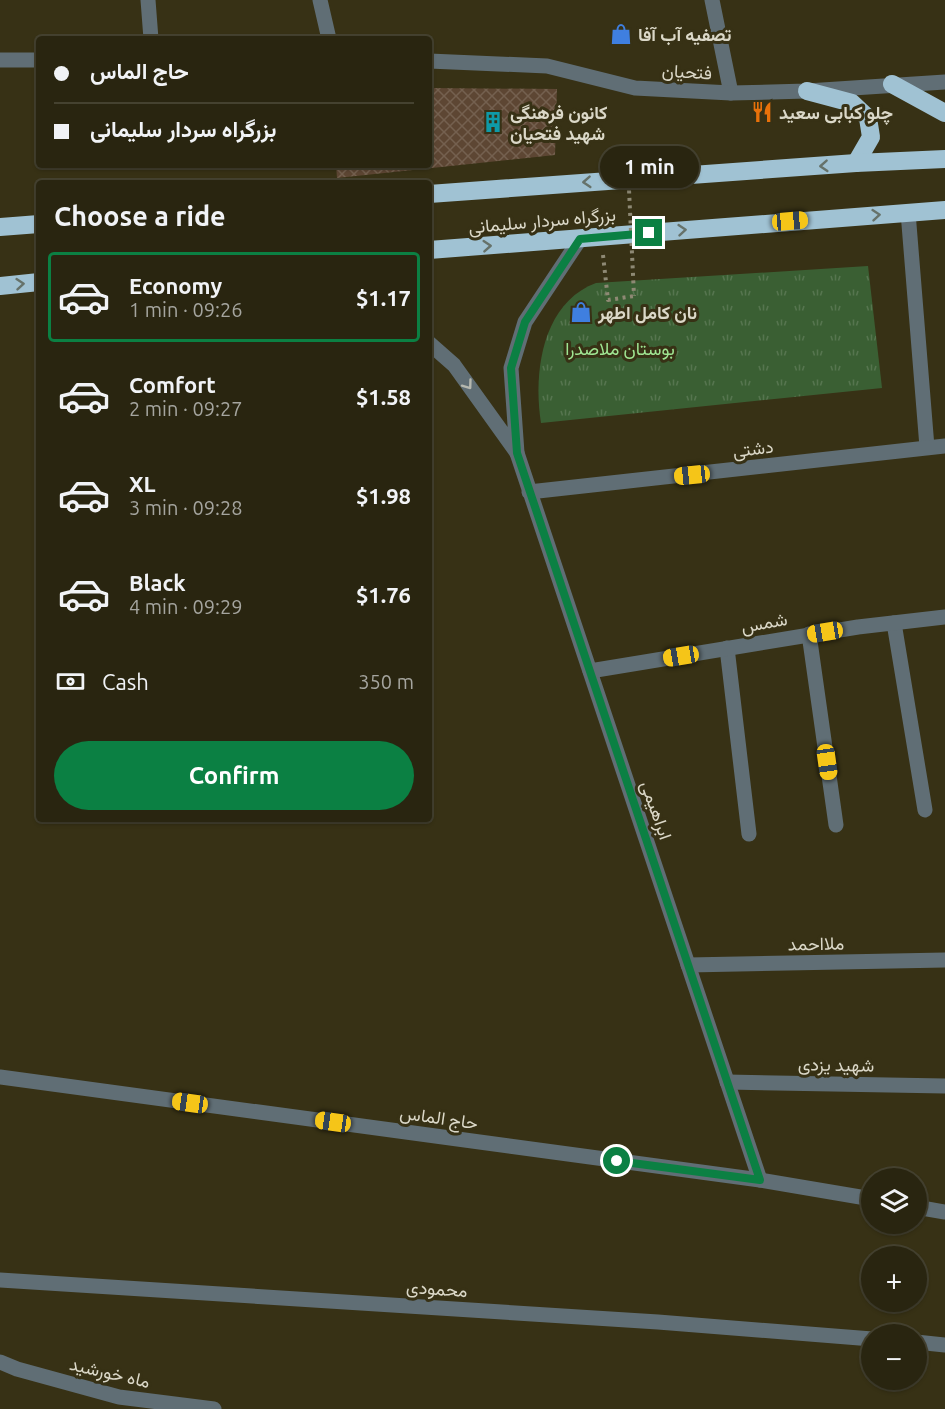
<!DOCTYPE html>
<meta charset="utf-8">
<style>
:root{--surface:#292510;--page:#35311e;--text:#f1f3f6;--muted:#a5a59f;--line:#454230;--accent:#0b8043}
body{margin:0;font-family:Ubuntu,Vazirmatn,sans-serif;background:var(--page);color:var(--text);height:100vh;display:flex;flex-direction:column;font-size:22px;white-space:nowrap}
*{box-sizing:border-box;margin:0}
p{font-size:20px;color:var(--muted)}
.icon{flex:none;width:33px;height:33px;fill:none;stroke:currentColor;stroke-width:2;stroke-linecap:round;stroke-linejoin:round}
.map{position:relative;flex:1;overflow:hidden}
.details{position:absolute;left:36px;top:180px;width:396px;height:642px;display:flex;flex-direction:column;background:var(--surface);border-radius:6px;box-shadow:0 2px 4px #0004,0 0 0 2px var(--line)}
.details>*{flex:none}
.guide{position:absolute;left:36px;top:36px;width:396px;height:132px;border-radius:6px;box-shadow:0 2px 4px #0004,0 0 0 2px var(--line);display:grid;align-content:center;height:132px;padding:0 18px;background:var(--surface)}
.buttons{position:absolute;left:861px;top:1168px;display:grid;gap:12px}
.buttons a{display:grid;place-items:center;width:66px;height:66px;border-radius:50%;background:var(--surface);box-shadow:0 2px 4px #0004,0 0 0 2px var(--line);font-size:30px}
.end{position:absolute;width:27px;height:27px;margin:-14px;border:8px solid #0b8043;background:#fff;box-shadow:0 0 0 3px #fff}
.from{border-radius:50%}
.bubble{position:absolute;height:42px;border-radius:21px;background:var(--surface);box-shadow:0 2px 4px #0004,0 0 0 2px var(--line);font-size:20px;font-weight:600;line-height:42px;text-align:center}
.car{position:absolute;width:18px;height:36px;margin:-18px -9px;border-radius:8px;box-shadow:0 0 4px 2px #0007;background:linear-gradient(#f5c518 24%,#345 0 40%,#f5c518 0 76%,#345 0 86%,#f5c518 0)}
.guide b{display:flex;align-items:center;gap:21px;height:57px;font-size:22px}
.guide b+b{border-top:2px solid var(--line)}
.guide i{width:15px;height:15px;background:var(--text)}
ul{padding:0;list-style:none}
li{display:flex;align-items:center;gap:18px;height:90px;margin:0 12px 9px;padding:0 6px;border:3px solid transparent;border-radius:6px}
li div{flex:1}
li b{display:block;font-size:22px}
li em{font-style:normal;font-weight:600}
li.active{border-color:var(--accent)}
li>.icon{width:54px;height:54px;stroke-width:1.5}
h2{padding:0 18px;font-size:27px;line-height:72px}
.pay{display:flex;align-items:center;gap:15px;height:66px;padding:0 18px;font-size:22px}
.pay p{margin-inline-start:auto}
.action{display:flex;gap:12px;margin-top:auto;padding:12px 18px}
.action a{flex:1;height:69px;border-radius:36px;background:var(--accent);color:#fff;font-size:24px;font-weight:600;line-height:69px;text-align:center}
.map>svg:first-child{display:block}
</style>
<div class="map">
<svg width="945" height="1409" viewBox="0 0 945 1409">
<defs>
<pattern id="grass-tufts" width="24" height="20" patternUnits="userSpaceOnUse" patternTransform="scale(1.5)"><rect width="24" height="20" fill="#3a5f33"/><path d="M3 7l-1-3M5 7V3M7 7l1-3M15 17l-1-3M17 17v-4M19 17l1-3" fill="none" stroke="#56754f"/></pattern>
<pattern id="building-cross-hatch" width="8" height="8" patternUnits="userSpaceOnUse" patternTransform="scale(1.5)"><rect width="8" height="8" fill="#5d4633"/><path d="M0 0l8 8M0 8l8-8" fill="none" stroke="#74604f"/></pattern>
</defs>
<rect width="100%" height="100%" fill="#373115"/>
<path fill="url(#grass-tufts)" d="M868,266L882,388L541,423C533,373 542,303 596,283Z"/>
<polygon fill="url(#building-cross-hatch)" points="429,88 557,89 555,155 337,178 336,165 429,165"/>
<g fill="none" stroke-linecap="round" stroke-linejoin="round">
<polyline stroke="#8e8974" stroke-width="4" stroke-dasharray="3 4.5" stroke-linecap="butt" points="603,255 608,300 634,296"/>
<g stroke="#606e75" stroke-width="15">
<polyline points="148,0 151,39"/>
<polyline points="320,0 329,39"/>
<polyline points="712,0 731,93"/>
<polyline points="0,60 39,60"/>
<polyline points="429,61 547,66 635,88 731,93 807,91 945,82"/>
<polyline points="908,212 927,447"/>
<polyline points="429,343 454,365 517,453 511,368 525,322 580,239"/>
<polyline points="517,453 760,1180"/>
<polyline points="529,492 945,446"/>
<polyline points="894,623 925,810"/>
<polyline points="809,634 836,825"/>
<polyline points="727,648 749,834"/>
<polyline points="590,671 858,627 945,617"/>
<polyline points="688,965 945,960"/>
<polyline points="0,1077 760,1180 872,1199"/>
<polyline points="727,1082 945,1086"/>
<polyline points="916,1207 945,1212"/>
<polyline points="0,1280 658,1322 872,1339"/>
<polyline points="916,1342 945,1345"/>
<polyline points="0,1362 17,1369 119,1397 214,1409"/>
</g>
<g stroke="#a0c2d3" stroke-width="18">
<polyline points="892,84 945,113"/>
<polyline points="807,91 852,103 868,118 871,137 856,163"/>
<polyline points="429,194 856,163 945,159"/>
<polyline points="0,227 39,224"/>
<polyline points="429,250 945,210"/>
<polyline points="0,286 39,282"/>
</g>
<polyline stroke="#8e8974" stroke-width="4" stroke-dasharray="3 4.5" stroke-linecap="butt" points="628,168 634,296"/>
</g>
<defs><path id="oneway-chevron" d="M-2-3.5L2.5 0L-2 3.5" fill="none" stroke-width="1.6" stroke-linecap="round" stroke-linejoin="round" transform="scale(1.5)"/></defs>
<g stroke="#66726a">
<use href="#oneway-chevron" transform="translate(824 166) rotate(176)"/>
<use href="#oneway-chevron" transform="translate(587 182) rotate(176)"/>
<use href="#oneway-chevron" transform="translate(876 215) rotate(-5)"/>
<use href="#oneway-chevron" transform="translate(682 230) rotate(-5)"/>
<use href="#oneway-chevron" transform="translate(487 246) rotate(-4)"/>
<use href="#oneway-chevron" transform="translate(20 284) rotate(-5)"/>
</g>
<use stroke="#b6b8af" href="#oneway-chevron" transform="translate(468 385) rotate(54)"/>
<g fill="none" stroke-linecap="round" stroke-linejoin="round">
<polyline stroke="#0b8043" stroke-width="8" points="617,1161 760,1180 517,453 511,368 525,322 580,239 649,233"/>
</g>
<defs>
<symbol id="shop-bare" viewBox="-9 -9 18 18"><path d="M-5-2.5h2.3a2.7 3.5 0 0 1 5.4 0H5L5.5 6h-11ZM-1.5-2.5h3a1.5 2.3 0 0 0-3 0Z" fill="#3f7fe0" stroke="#373115" stroke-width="2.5" paint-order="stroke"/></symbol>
<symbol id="restaurant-bare" viewBox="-9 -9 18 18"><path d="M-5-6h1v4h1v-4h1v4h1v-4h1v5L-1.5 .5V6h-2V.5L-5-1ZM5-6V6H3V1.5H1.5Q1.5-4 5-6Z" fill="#e8710a" stroke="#373115" stroke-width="2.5" paint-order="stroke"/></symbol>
<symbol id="building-bare" viewBox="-9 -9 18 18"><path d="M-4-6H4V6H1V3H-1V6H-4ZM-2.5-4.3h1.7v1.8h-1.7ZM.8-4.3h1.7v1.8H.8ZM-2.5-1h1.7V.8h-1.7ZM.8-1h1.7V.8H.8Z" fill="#0f9aa8" stroke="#373115" stroke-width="2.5" paint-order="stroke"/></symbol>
</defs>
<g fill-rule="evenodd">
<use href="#shop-bare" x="606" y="19" width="30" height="30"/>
<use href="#restaurant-bare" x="747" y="97" width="30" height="30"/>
<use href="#building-bare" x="478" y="107" width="30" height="30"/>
<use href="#shop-bare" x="566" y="297" width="30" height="30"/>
</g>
<g text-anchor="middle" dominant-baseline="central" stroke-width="6" stroke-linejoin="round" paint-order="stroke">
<g font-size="18" font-weight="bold" fill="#dbd8c8" stroke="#373115" text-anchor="start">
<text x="638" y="34">تصفیه آب آفا</text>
<text x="510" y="112">کانون فرهنگی<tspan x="510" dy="21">شهید فتحیان</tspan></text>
<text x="779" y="112">چلو کبابی سعید</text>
<text x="598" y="312">نان کامل اطهر</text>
</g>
<g font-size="18" fill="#dbd8c8" stroke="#373115">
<text transform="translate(687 71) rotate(3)">فتحیان</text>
<text transform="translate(542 220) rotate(-5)">بزرگراه سردار سلیمانی</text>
<text transform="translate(753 448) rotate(-7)">دشتی</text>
<text transform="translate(764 622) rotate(-10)">شمس</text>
<text transform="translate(657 810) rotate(71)">ابراهیمی</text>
<text transform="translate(816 943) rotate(-1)">ملااحمد</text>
<text transform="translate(836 1064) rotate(1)">شهید یزدی</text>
<text transform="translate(439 1117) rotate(8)">حاج الماس</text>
<text transform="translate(437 1288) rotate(4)">محمودی</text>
<text transform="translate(110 1372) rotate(13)">ماه خورشید</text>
</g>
<g font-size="18" fill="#9fe592" stroke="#373115">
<text x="620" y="348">بوستان ملاصدرا</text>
</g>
</g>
</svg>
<div class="buttons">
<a><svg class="icon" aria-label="layers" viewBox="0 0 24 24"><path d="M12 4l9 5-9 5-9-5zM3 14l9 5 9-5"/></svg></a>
<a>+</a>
<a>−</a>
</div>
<i class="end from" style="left:617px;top:1161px"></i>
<i class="end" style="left:649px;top:233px"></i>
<div class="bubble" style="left:600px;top:146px;width:99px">1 min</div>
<i class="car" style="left:790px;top:221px;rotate:85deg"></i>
<i class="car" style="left:692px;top:475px;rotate:264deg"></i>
<i class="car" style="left:825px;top:632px;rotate:261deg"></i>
<i class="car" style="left:681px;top:656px;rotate:261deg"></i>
<i class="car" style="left:827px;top:762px;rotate:172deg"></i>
<i class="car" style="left:190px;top:1103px;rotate:278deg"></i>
<i class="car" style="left:333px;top:1122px;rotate:278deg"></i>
<div class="guide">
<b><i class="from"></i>حاج الماس</b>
<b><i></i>بزرگراه سردار سلیمانی</b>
</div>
<section class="details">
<h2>Choose a ride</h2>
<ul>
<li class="active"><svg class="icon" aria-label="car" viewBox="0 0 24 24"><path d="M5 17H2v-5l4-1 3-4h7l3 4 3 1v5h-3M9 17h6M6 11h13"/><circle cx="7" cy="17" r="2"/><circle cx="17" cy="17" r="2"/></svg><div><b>Economy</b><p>1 min · 09:26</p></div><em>$1.17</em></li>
<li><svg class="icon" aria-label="car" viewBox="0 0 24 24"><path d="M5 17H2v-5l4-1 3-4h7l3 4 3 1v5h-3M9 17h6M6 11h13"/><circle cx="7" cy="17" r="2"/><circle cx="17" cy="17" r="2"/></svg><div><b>Comfort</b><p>2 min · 09:27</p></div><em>$1.58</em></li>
<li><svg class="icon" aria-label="car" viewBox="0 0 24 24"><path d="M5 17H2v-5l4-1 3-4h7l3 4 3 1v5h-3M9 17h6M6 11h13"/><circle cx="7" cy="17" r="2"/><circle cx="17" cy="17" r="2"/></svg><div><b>XL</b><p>3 min · 09:28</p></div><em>$1.98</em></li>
<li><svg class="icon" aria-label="car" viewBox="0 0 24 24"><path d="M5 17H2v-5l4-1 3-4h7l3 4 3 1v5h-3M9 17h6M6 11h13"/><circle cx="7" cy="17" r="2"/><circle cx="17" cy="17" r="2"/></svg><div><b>Black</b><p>4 min · 09:29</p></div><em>$1.76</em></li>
</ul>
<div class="pay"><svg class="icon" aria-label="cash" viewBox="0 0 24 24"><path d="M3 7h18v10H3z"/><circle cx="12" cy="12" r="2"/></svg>Cash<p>350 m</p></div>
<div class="action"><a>Confirm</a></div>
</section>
</div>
